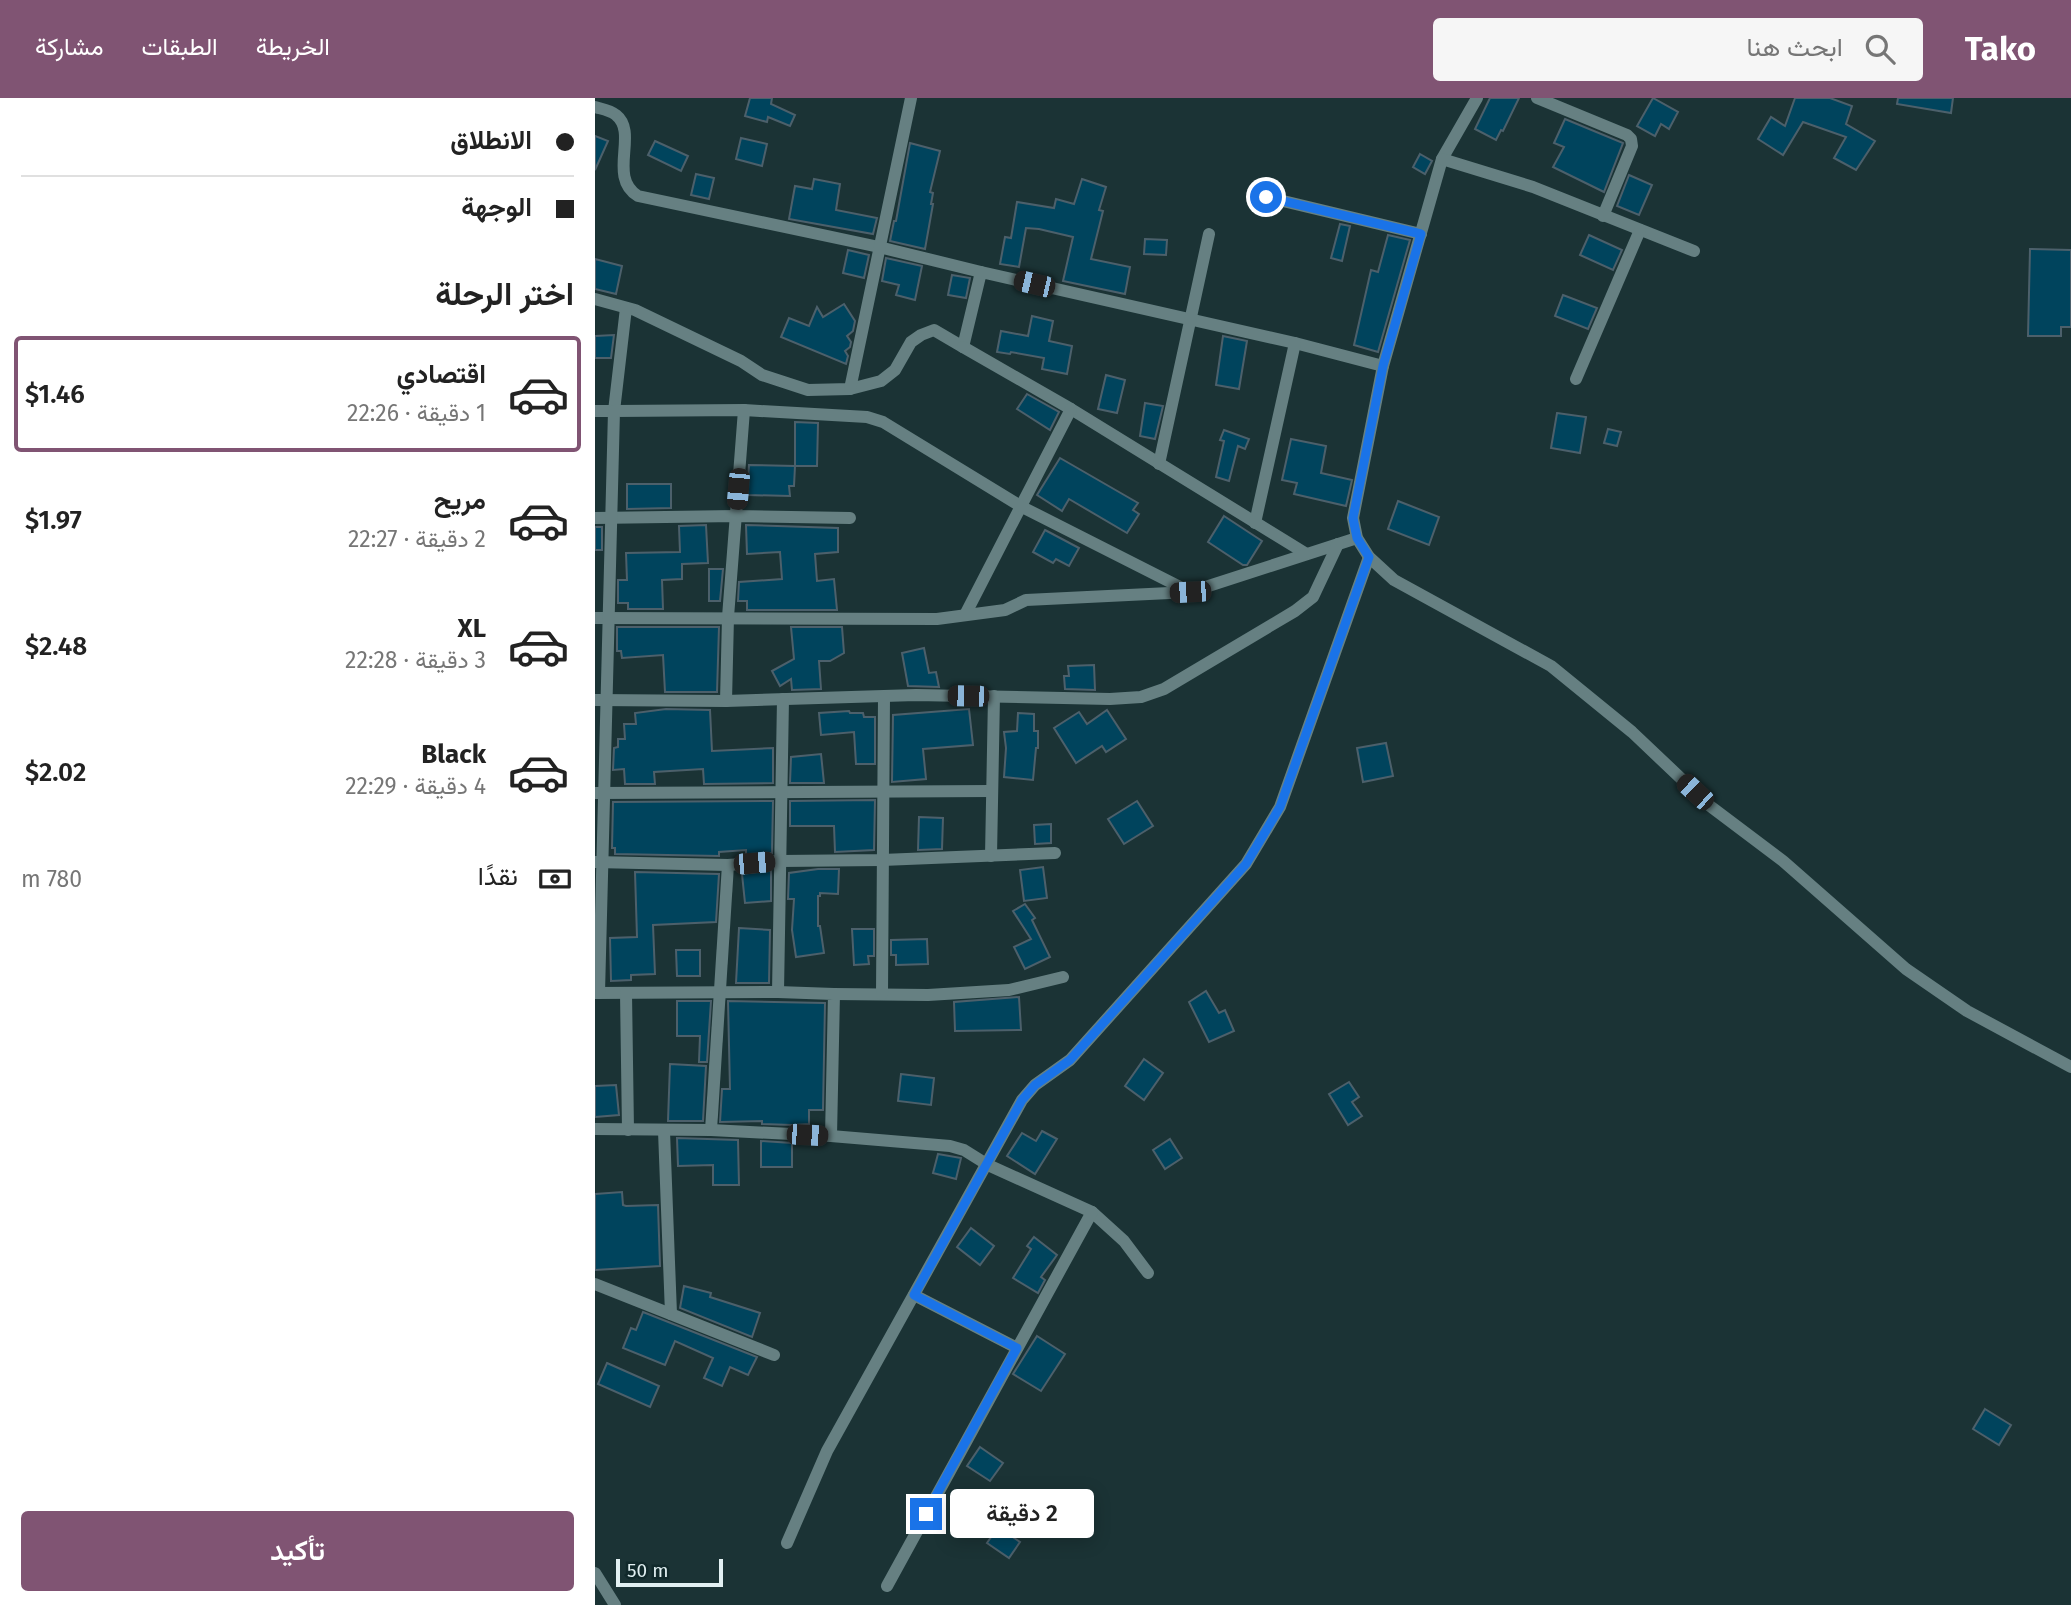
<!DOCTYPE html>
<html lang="ar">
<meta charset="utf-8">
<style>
:root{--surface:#fff;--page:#f6f6f6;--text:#222;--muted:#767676;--line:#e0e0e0;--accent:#805473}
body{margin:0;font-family:"Fira Sans",Vazirmatn,sans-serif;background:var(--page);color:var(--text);direction:rtl;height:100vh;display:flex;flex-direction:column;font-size:26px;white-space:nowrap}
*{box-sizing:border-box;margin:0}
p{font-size:23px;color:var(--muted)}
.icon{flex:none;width:38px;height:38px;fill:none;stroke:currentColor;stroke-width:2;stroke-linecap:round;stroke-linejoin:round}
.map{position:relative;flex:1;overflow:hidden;direction:ltr}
.sheet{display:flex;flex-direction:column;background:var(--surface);width:595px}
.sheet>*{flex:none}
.hud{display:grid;align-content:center;height:154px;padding:0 21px;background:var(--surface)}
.scale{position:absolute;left:21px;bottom:18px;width:107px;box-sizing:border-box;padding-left:7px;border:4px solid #e2f0f2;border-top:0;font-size:19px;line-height:24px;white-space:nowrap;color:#e2f0f2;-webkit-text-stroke:5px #11292b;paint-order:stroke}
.end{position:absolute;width:32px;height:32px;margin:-16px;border:9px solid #1a73e8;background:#fff;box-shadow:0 0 0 4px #fff}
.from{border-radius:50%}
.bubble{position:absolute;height:49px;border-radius:7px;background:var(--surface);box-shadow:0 4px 18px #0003;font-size:23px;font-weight:600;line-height:49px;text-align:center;direction:rtl}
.car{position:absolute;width:21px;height:42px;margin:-21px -10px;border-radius:9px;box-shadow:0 0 5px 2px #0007;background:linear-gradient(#222 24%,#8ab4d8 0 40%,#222 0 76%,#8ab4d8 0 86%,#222 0)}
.hud b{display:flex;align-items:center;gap:24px;height:66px;font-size:26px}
.hud b+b{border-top:2px solid var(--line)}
.hud i{width:18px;height:18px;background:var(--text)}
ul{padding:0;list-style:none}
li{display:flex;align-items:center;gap:21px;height:116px;margin:0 14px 10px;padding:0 7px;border:4px solid transparent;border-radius:7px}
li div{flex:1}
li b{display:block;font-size:26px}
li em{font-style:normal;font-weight:600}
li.selected{border-color:var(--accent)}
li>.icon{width:63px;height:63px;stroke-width:1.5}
h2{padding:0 21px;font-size:32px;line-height:84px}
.pay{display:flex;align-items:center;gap:18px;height:77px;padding:0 21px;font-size:26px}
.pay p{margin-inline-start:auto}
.primary-button{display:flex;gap:14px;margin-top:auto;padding:14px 21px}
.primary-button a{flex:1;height:80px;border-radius:7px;background:var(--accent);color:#fff;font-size:28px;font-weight:600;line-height:80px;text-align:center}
header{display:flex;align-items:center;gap:42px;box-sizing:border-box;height:98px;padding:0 35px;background:var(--accent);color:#fff}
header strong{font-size:33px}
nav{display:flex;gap:38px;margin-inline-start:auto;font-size:24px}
.search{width:490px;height:63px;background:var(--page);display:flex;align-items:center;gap:18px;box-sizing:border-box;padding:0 24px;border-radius:7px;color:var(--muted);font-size:26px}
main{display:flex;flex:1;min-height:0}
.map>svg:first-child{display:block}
</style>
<header>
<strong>Tako</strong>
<div class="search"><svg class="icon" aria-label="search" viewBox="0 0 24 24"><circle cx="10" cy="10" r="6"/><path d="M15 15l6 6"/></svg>ابحث هنا</div>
<nav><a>الخريطة</a><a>الطبقات</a><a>مشاركة</a></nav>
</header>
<main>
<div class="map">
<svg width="1476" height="1507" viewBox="0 0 1476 1507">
<rect width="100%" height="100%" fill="#1b3335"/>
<g fill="#00445d" stroke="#4c606b" stroke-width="2">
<polygon points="155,0 177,0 176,6 200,17 195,28 173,19 172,24 150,18"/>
<polygon points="895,0 924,0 908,33 906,32 901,42 880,31"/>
<polygon points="1058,0 1083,14 1074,31 1066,26 1060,38 1042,28"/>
<polygon points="1200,0 1235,0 1257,8 1251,26 1280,43 1261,72 1239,60 1251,39 1208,24 1188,57 1163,41 1176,19 1190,28"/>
<polygon points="1303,0 1358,0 1356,15 1302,6"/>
<polygon points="970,21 1028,45 1009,94 958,69 969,49 959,45"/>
<polygon points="0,38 13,43 0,72"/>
<polygon points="146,40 172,46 167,68 141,61"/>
<polygon points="60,43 93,58 86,73 53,57"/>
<polygon points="315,45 345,53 335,94 338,95 336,106 338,106 330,151 295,143 299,123 301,123"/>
<polygon points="825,56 837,63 830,76 818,69"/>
<polygon points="101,76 119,80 114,101 96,97"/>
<polygon points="1034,77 1057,87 1044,117 1022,108"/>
<polygon points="219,81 245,86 241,112 282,120 278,136 194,121 200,88 217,91"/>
<polygon points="487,81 511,89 504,112 508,113 496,161 535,169 530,196 468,183 478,139 444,131 431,130 424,169 405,166 410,139 416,140 422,104 459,110 461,101 479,106"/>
<polygon points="745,126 755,128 747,163 736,160"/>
<polygon points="793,137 815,142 783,254 759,247 776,172 783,174"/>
<polygon points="994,137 1027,152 1018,172 985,157"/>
<polygon points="550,141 572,142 571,157 549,156"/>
<polygon points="1435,151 1476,152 1476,229 1466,229 1466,238 1433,238"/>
<polygon points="253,152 274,157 269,180 248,175"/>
<polygon points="291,160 327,168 320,202 301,197 304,187 287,183"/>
<polygon points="0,161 27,168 21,196 0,191"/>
<polygon points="357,177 375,180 371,200 353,197"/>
<polygon points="968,197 1002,210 993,231 960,218"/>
<polygon points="249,206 260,223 258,233 252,238 256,244 255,249 250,253 253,258 251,266 186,239 194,220 214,228 222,209 228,219"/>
<polygon points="437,218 458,223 454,243 477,248 472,276 447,271 449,260 416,254 415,256 402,254 406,233 433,238"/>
<polygon points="19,237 16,260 0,260 0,238"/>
<polygon points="628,238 652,243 644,291 621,287"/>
<polygon points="511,277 530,282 522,315 503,311"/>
<polygon points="432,296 464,314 455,332 422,311"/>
<polygon points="550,305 568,308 560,341 545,338"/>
<polygon points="962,315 991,319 985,355 956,350"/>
<polygon points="200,324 223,325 222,368 200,368"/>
<polygon points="1013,331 1026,334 1022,348 1009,345"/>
<polygon points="629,332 654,341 650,351 643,348 634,383 621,379 629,343 625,342"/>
<polygon points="696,341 731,348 726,375 757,382 751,408 699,396 702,385 687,382"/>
<polygon points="465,360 543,405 538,412 544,416 532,435 474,401 467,413 442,397"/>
<polygon points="154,367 200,368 199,388 194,388 195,398 152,397"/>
<polygon points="32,386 76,386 76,410 32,411"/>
<polygon points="803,403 844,419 834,447 793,431"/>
<polygon points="629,418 667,443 652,467 648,467 613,444"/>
<polygon points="111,427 113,465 87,466 87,481 67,482 68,511 33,511 33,505 23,505 23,482 32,482 31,455 85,454 84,428"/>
<polygon points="151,427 243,430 243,454 220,456 222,483 239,481 242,512 152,512 152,503 143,503 144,484 187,481 185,454 152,456"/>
<rect x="0" y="429" width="7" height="23"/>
<polygon points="450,432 484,450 474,468 461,461 458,465 438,454"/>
<polygon points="114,471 128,471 125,503 114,503"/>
<polygon points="22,529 124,529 122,594 70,594 68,557 27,560 26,553 22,553"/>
<polygon points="196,529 247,529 249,555 235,563 224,563 226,591 197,592 196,581 185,588 177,573 199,561"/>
<polygon points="329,550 334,575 341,574 344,589 313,588 307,555"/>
<polygon points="499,567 500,592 470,591 469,578 474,578 473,568"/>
<polygon points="71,611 115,612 117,653 178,650 178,685 109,686 108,671 59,674 60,686 30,686 29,671 18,672 19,650 23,649 23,641 30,641 29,626 41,626 40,615"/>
<polygon points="374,611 378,647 328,651 331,681 297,684 298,617"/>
<polygon points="512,612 531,641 511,654 507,648 481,665 459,630 484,614 492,626"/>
<polygon points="254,613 255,615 268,615 269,619 280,619 280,666 261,666 259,634 226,637 224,615"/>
<polygon points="423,615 439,616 439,633 443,633 443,650 441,650 438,682 409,679 411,650 409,634 422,633"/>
<polygon points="791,645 798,678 768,684 762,650"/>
<polygon points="226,656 229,685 195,685 196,659"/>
<polygon points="280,702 279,752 240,754 239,728 195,728 195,703"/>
<polygon points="178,703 177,755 151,757 151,752 124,754 124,758 20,756 20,750 17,750 18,704"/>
<polygon points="542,703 558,728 529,746 513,721"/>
<polygon points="324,719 348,720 347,751 323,752"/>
<polygon points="456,726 456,745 440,746 439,727"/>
<polygon points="448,769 452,800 429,803 425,772"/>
<polygon points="223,771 244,771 243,796 225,795 225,798 223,798 223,828 225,828 229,855 201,859 197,832 199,801 193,801 194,775"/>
<polygon points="176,772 176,803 150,805 147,776"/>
<polygon points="40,774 124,776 121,824 58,827 60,876 36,877 36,882 16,883 15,840 42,839"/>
<polygon points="430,806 440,820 437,822 455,859 430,871 419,849 436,841 418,813"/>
<polygon points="144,830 175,832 174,885 141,885"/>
<polygon points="257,831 279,831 279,858 273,858 274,866 259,867"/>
<polygon points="332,841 333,866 301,867 301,857 296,857 296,842"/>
<polygon points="81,852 105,852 105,878 82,878"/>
<polygon points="611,893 624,915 630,912 639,933 614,944 594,904"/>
<polygon points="424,899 426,932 360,933 359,904"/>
<polygon points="82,903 116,903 112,964 104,964 105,938 82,938"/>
<polygon points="133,903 230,905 228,1012 214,1012 214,1026 197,1027 167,1026 167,1023 125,1024 127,991 135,991"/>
<polygon points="549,961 568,975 549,1002 530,988"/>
<polygon points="75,966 111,968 108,1023 73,1023"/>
<polygon points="306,976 339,980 336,1007 303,1003"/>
<polygon points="754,984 764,999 757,1004 767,1018 753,1027 734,996"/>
<polygon points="21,987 24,1017 0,1019 0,988"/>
<polygon points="447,1033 462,1041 440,1076 412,1058 427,1035 441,1043"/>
<polygon points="82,1040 143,1042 144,1087 118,1087 118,1067 83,1068"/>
<polygon points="575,1041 587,1060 570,1071 558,1052"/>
<polygon points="166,1043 197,1045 197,1069 166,1069"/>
<polygon points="343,1056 366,1060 361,1081 338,1075"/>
<polygon points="27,1094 28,1107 31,1108 63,1107 65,1168 0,1172 0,1096"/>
<polygon points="376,1130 399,1148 385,1167 362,1149"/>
<polygon points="439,1139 462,1157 446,1179 450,1182 443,1195 418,1180 436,1151 432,1148"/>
<polygon points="89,1188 116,1195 115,1199 165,1215 157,1239 85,1210"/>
<polygon points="48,1214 162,1259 153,1277 135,1269 127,1288 109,1280 118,1260 80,1243 70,1267 28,1250 36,1230 41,1232"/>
<polygon points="442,1238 470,1256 446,1293 418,1276"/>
<polygon points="12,1265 64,1288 55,1309 3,1286"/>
<polygon points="1390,1311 1416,1327 1404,1347 1378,1331"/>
<polygon points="385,1349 408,1365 395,1383 372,1368"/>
<polygon points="485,1402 496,1413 486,1423 475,1411"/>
<polygon points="403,1429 425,1444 414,1460 392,1445"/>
</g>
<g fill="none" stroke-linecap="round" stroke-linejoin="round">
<g stroke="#668082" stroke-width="12">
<polyline points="882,0 847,61 788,268 758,420 762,440 774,459 799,482 956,568 1037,634 1115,708 1188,763 1311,871 1372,913 1476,969"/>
<polyline points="942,0 1032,37 1036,41 1037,48 1008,118"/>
<path d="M0,9C7,11 15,12 21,17C44,35 12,79 43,98L284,149L386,174"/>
<polyline points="847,61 938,89 1099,153"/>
<polyline points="671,99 826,136"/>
<polyline points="0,201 40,212 146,263 167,277 213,292 255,291 286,283 300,272 316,244 326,237 339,232 368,249 386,174 700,245 788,268"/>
<polyline points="368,249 476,311 710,455"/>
<polyline points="981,281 1045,132"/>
<polyline points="255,291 316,0"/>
<polyline points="0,313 19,313 31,210"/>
<polyline points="564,366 614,136"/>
<polyline points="0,420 141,418 255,420"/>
<polyline points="660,425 700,245"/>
<polyline points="370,517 476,311"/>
<polyline points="0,520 342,521 410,512 431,502 595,494 762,440"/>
<polyline points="0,602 131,603 321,597 515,601 546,599 569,591 700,513 718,499 743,446"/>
<polyline points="131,603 133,519 149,312"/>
<polyline points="0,695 397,693"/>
<polyline points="396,758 399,598"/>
<polyline points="0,764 133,767 185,763 287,762 460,755"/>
<polyline points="183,894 188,601"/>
<polyline points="0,895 183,894 239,896 236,1038"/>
<polyline points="4,895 19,313 149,312 272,319 288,324 427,409 595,494"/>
<polyline points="31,895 33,1032"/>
<polyline points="239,896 333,897 414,892 468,879"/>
<polyline points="287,896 289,599"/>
<polyline points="0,1031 116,1032 236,1038 355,1048 369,1052 393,1067 497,1114 529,1143 553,1175"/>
<polyline points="116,1032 133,767"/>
<polyline points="69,1033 76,1216"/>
<polyline points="0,1186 179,1257"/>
<polyline points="319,1197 422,1250"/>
<polyline points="192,1445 232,1353 427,1002 440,987 475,962 651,766 685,709 774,459"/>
<polyline points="0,1475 20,1507"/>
<polyline points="292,1488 497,1114"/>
</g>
</g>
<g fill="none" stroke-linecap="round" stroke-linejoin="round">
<polyline stroke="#1a73e8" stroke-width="9" points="331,1416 422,1250 319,1197 427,1002 440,987 475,962 651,766 685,709 774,459 762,440 758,420 788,268 826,136 671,99"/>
</g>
</svg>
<div class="scale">50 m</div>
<i class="end from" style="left:671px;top:99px"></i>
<i class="end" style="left:331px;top:1416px"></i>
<div class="bubble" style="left:355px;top:1391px;width:144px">2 دقيقة</div>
<i class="car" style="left:439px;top:186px;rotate:283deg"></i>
<i class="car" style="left:143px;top:391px;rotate:185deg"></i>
<i class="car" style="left:595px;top:494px;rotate:267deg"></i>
<i class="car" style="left:373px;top:598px;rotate:271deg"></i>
<i class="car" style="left:1100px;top:694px;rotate:313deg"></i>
<i class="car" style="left:159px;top:765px;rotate:85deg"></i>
<i class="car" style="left:212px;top:1037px;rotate:93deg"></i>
</div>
<section class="sheet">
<div class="hud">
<b><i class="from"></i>الانطلاق</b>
<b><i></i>الوجهة</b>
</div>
<h2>اختر الرحلة</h2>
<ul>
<li class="selected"><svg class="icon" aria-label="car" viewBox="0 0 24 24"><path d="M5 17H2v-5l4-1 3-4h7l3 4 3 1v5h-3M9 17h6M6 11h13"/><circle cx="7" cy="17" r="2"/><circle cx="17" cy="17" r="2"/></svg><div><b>اقتصادي</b><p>1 دقيقة · 22:26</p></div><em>$1.46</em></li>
<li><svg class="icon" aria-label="car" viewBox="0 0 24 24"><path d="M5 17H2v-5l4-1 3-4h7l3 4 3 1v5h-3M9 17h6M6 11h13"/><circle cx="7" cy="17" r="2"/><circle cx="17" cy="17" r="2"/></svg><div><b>مريح</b><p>2 دقيقة · 22:27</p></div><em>$1.97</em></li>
<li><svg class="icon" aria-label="car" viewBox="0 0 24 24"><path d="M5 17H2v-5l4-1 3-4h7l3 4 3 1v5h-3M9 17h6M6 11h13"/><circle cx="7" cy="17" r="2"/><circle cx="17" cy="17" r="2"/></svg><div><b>XL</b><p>3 دقيقة · 22:28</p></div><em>$2.48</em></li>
<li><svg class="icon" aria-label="car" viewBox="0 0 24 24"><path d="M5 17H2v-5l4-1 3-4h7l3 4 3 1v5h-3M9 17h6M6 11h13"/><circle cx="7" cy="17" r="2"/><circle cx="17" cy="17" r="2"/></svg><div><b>Black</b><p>4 دقيقة · 22:29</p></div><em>$2.02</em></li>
</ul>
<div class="pay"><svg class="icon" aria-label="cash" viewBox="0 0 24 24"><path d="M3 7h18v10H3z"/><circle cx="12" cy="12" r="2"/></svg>نقدًا<p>780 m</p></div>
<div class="primary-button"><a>تأكيد</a></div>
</section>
</main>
